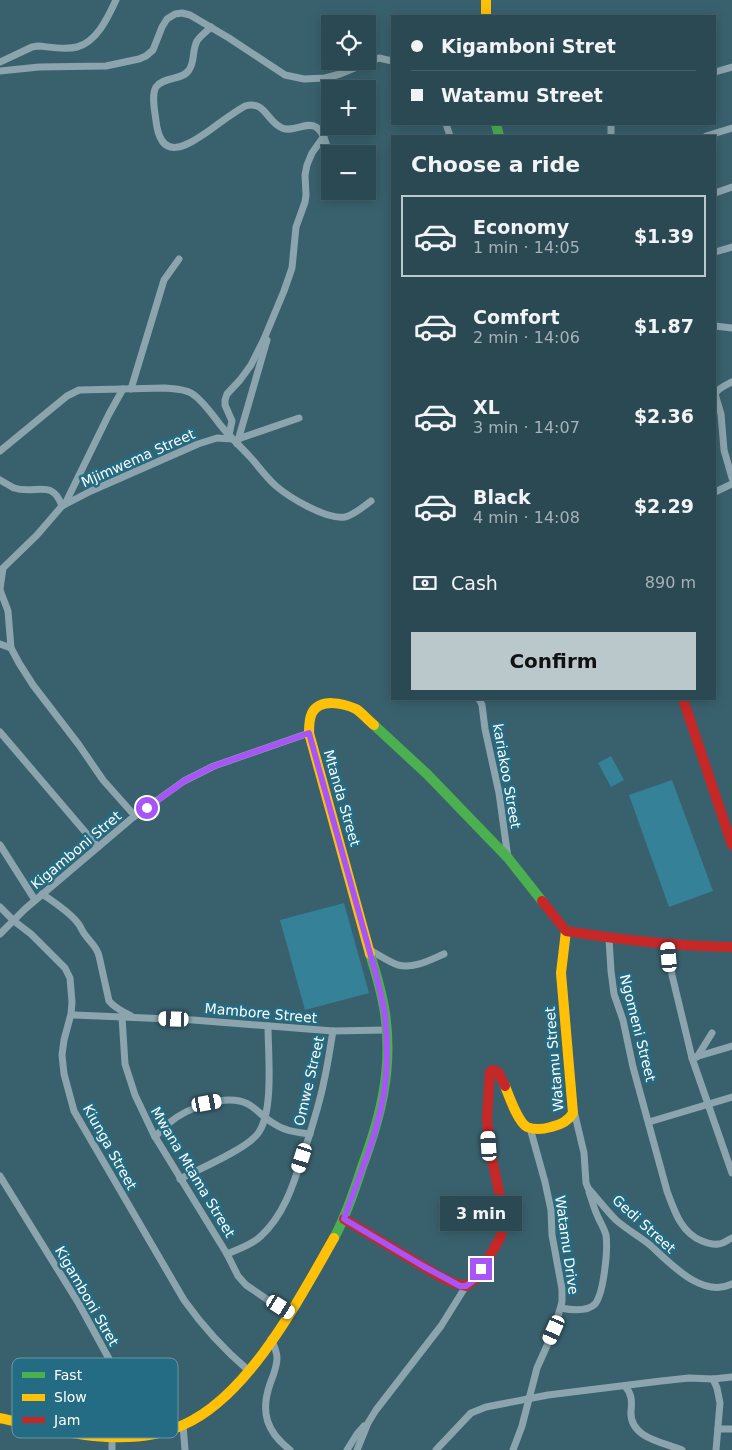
<!DOCTYPE html>
<meta charset="utf-8">
<style>
:root{--surface:#2b4952;--page:#335059;--text:#f1f3f6;--muted:#a6b2b8;--line:#476169;--accent:#bac8cc}
body{margin:0;font-family:"DejaVu Sans",sans-serif;background:var(--page);color:var(--text);height:100vh;display:flex;flex-direction:column;font-size:19px;white-space:nowrap}
*{box-sizing:border-box;margin:0}
p{font-size:16px;color:var(--muted)}
.icon{flex:none;width:28px;height:28px;fill:none;stroke:currentColor;stroke-width:2;stroke-linecap:round;stroke-linejoin:round}
.map{position:relative;flex:1;overflow:hidden}
.panel{position:absolute;left:391px;top:135px;width:325px;height:565px;display:flex;flex-direction:column;background:var(--surface);border-radius:0px;box-shadow:0 2px 12px #0003,0 0 0 1px var(--line)}
.panel>*{flex:none}
.guide{position:absolute;left:391px;top:15px;width:325px;height:110px;border-radius:0px;box-shadow:0 2px 12px #0003,0 0 0 1px var(--line);display:grid;align-content:center;height:110px;padding:0 20px;background:var(--surface)}
.controls{position:absolute;left:321px;top:15px;display:grid;gap:10px}
.controls a{display:grid;place-items:center;width:55px;height:55px;border-radius:0px;background:var(--surface);box-shadow:0 2px 12px #0003,0 0 0 1px var(--line);font-size:25px}
.end{position:absolute;width:22px;height:22px;margin:-11px;border:6px solid #a855f7;background:#fff;box-shadow:0 0 0 2px #fff}
.from{border-radius:50%}
.bubble{position:absolute;height:35px;border-radius:0px;background:var(--surface);box-shadow:0 2px 12px #0003,0 0 0 1px var(--line);font-size:16px;font-weight:600;line-height:35px;text-align:center}
.car{position:absolute;width:15px;height:30px;margin:-15px -8px;border-radius:6px;box-shadow:0 0 4px 1px #0007;background:linear-gradient(#fff 24%,#345 0 40%,#fff 0 76%,#345 0 86%,#fff 0)}
.guide b{display:flex;align-items:center;gap:18px;height:48px;font-size:19px}
.guide b+b{border-top:1px solid var(--line)}
.guide i{width:12px;height:12px;background:var(--text)}
ul{padding:0;list-style:none}
li{display:flex;align-items:center;gap:15px;height:82px;margin:0 10px 8px;padding:0 10px;border:2px solid transparent;border-radius:0px}
li div{flex:1}
li b{display:block;font-size:19px}
li em{font-style:normal;font-weight:600}
li.current{border-color:var(--accent)}
li>.icon{width:45px;height:45px;stroke-width:1.5}
h2{padding:0 20px;font-size:22px;line-height:60px}
.pay{display:flex;align-items:center;gap:12px;height:55px;padding:0 20px;font-size:19px}
.pay p{margin-inline-start:auto}
.cta{display:flex;gap:10px;margin-top:auto;padding:10px 20px}
.cta a{flex:1;height:58px;border-radius:0px;background:var(--accent);color:#111;font-size:20px;font-weight:600;line-height:58px;text-align:center}
.map>svg:first-child{display:block}
</style>
<div class="map">
<svg width="732" height="1450" viewBox="0 0 732 1450">
<rect width="100%" height="100%" fill="#39616d"/>
<g fill="#348198">
<polygon points="611,756 624,780 611,787 598,763"/>
<polygon points="672,780 713,891 669,907 629,795"/>
<polygon points="344,903 369,993 305,1010 280,920"/>
</g>
<g fill="none" stroke-linecap="round" stroke-linejoin="round">
<g stroke="#8ba4ad" stroke-width="7">
<path d="M211,27C206,32 200,36 197,41C192,50 195,62 189,70C182,81 164,76 156,87C151,95 155,112 156,121C161,164 188,145 210,130C222,121 233,113 245,106C265,100 267,122 282,128C294,133 306,121 316,127C325,133 326,146 330,155"/>
<path d="M0,62L32,47L38,46C50,47 65,50 77,47C97,42 108,17 116,0"/>
<polyline points="0,71 39,67 106,66 139,59 146,56 153,50 162,27 167,19 175,14 182,13 190,15 229,38 285,75 304,79 325,78 340,74 379,58 392,61"/>
<polyline points="715,72 732,67"/>
<polyline points="446,124 450,136"/>
<polyline points="611,136 611,124"/>
<polyline points="706,136 732,128"/>
<polyline points="715,193 732,187"/>
<polyline points="715,252 732,247"/>
<polyline points="715,326 732,328"/>
<path d="M732,382C726,385 718,388 715,394L721,414L724,450L732,478"/>
<polyline points="131,389 164,280 179,259"/>
<polyline points="229,435 232,421 225,405 225,400 227,394 240,380 251,365 264,339 284,291 292,268 296,227 305,202 306,195 305,175 307,165 312,153 324,136"/>
<polyline points="238,439 299,418"/>
<polyline points="237,444 267,340"/>
<path d="M0,451L67,396L79,390L165,388C173,389 184,389 191,393C202,399 214,417 222,427C231,438 241,447 251,458C259,467 267,478 276,486C290,498 327,520 345,517C354,515 364,506 371,501"/>
<path d="M0,480C5,483 10,486 14,488C36,495 52,478 62,506"/>
<polyline points="715,492 732,484"/>
<polyline points="65,504 109,414 123,389"/>
<polyline points="0,589 3,568 37,535 62,506 91,491 198,444 217,438 232,439"/>
<polyline points="0,590 8,611 11,648 19,663 33,685 79,745 103,780 135,816"/>
<polyline points="0,644 11,648"/>
<polyline points="479,699 482,705 485,729 499,793 508,858"/>
<polyline points="0,732 98,847"/>
<polyline points="0,845 35,900"/>
<path d="M42,894C54,902 68,911 77,922C81,926 82,932 86,936C91,943 97,947 99,956L109,1001C115,1008 123,1012 131,1016"/>
<path d="M0,907L14,921L31,934L65,968L70,978L72,1002L71,1014L64,1040L62,1055L64,1074L74,1111L184,1300C204,1328 222,1348 248,1370"/>
<polyline points="0,934 25,909 131,819 184,781 214,766 309,733"/>
<path d="M609,939L611,971L614,994L623,1020L633,1067L667,1191C674,1210 681,1233 702,1241C707,1243 712,1245 718,1244C723,1244 727,1240 732,1238"/>
<polyline points="668,943 672,975 692,1058 732,1173"/>
<path d="M370,950C379,955 389,962 398,965C414,969 430,960 444,954"/>
<polyline points="74,1015 193,1020 333,1031 386,1030"/>
<polyline points="122,1017 125,1064 135,1095 154,1135 227,1254 238,1276 246,1285 268,1300 290,1313"/>
<polyline points="697,1057 712,1033"/>
<polyline points="692,1058 732,1046"/>
<path d="M574,1111L584,1153L586,1183L588,1188C597,1198 606,1210 616,1220C626,1229 639,1236 650,1245C670,1263 702,1299 732,1284"/>
<polyline points="649,1122 732,1097"/>
<path d="M155,1137C160,1132 164,1127 169,1123C187,1108 226,1093 248,1104C257,1109 264,1118 273,1123C284,1131 296,1132 310,1134"/>
<polyline points="0,1176 79,1304 114,1368 120,1384 124,1438"/>
<path d="M180,1179C199,1169 249,1148 259,1132C274,1109 268,1053 268,1026"/>
<path d="M227,1254C238,1249 252,1245 261,1236C283,1216 293,1186 302,1158C310,1133 319,1107 324,1081C328,1064 330,1048 333,1031"/>
<path d="M561,1308C571,1310 587,1312 595,1304C604,1293 608,1249 606,1235C604,1228 601,1224 598,1217C594,1209 592,1200 589,1192"/>
<path d="M271,1339C274,1345 277,1351 277,1358C277,1367 273,1376 270,1384C260,1413 267,1432 290,1450"/>
<polyline points="713,1379 717,1388 720,1403 716,1450"/>
<path d="M625,1386C632,1394 632,1401 631,1411C629,1438 663,1442 682,1450"/>
<polyline points="183,1425 185,1450"/>
<polyline points="718,1429 732,1429"/>
<polyline points="112,1437 112,1450"/>
<polyline points="347,1450 357,1434 364,1426"/>
<polyline points="357,1450 368,1423 376,1410 441,1326 466,1286"/>
<polyline points="436,1450 471,1413 486,1407 548,1395 661,1381 689,1378 713,1379 732,1377"/>
<polyline points="513,1450 522,1426 537,1368 554,1330 562,1302 562,1289 552,1235 551,1210 545,1182 530,1128"/>
</g>
<g stroke="#4caf50" stroke-width="10">
<polyline points="496,124 499,136"/>
<polyline points="374,725 428,775 508,858 542,901"/>
<path d="M334,1238C346,1216 354,1192 362,1167C381,1116 393,1069 385,1013C382,993 376,973 370,954"/>
</g>
<g stroke="#ffc107" stroke-width="10">
<polyline points="486,0 486,16"/>
<path d="M370,954L309,733C309,726 309,719 312,713C320,698 343,703 356,709C362,713 368,720 374,725"/>
<path d="M505,1086C509,1096 518,1122 527,1127C534,1130 544,1129 551,1127C560,1125 568,1122 573,1113L561,973L566,931"/>
<path d="M0,1418C54,1431 130,1450 183,1425C249,1396 299,1299 334,1238"/>
</g>
<g stroke="#c62828" stroke-width="10">
<polyline points="683,699 732,845"/>
<path d="M542,901L566,931C621,940 676,946 732,947"/>
<polyline points="344,1219 441,1277 454,1283 466,1286 474,1280 488,1259 500,1238 502,1231 502,1205 489,1146 487,1118 490,1072 493,1070 498,1072 505,1086"/>
</g>
</g>
<g fill="none" stroke-linecap="round" stroke-linejoin="round">
<path stroke="#a855f7" stroke-width="6" d="M147,808L184,781L214,766L309,733L377,978C380,990 383,1003 385,1015C388,1044 388,1075 382,1103C374,1143 357,1181 344,1219L423,1266L460,1286H466L474,1280L481,1269"/>
</g>
<g text-anchor="middle" dominant-baseline="central" stroke-width="5" stroke-linejoin="round" paint-order="stroke">
<g font-size="14" fill="#fff" stroke="#236c83">
<text transform="translate(138 458) rotate(-24)">Mjimwema Street</text>
<text transform="translate(507 776) rotate(80)">kariakoo Street</text>
<text transform="translate(342 798) rotate(74)">Mtanda Street</text>
<text transform="translate(76 850) rotate(-40)">Kigamboni Stret</text>
<text transform="translate(261 1013) rotate(5)">Mambore Street</text>
<text transform="translate(638 1028) rotate(76)">Ngomeni Street</text>
<text transform="translate(554 1059) rotate(-95)">Watamu Street</text>
<text transform="translate(309 1081) rotate(-77)">Omwe Street</text>
<text transform="translate(110 1147) rotate(61)">Kiunga Street</text>
<text transform="translate(193 1172) rotate(59)">Mwana Mtama Street</text>
<text transform="translate(644 1224) rotate(42)">Gedi Street</text>
<text transform="translate(567 1245) rotate(82)">Watamu Drive</text>
<text transform="translate(87 1296) rotate(60)">Kigamboni Stret</text>
</g>
</g>
<rect x="12" y="1358" width="166" height="80" rx="8" fill="#236c83" stroke="#6598a8" stroke-width="1"/>
<rect x="22" y="1372" width="23" height="6" fill="#4caf50"/>
<rect x="22" y="1394" width="23" height="7" fill="#ffc107"/>
<rect x="22" y="1417" width="23" height="6" fill="#c62828"/>
<g font-size="14" fill="#fff">
<text x="54" y="1380">Fast</text>
<text x="54" y="1402">Slow</text>
<text x="54" y="1425">Jam</text>
</g>
</svg>
<div class="controls">
<a><svg class="icon" aria-label="locate" viewBox="0 0 24 24"><circle cx="12" cy="12" r="6"/><path d="M12 2v4M12 18v4M2 12h4M18 12h4"/></svg></a>
<a>+</a>
<a>−</a>
</div>
<i class="end from" style="left:147px;top:808px"></i>
<i class="end" style="left:481px;top:1269px"></i>
<div class="bubble" style="left:440px;top:1196px;width:82px">3 min</div>
<i class="car" style="left:669px;top:957px;rotate:355deg"></i>
<i class="car" style="left:174px;top:1019px;rotate:272deg"></i>
<i class="car" style="left:207px;top:1103px;rotate:80deg"></i>
<i class="car" style="left:489px;top:1146px;rotate:356deg"></i>
<i class="car" style="left:302px;top:1158px;rotate:198deg"></i>
<i class="car" style="left:281px;top:1307px;rotate:122deg"></i>
<i class="car" style="left:554px;top:1330px;rotate:204deg"></i>
<div class="guide">
<b><i class="from"></i>Kigamboni Stret</b>
<b><i></i>Watamu Street</b>
</div>
<section class="panel">
<h2>Choose a ride</h2>
<ul>
<li class="current"><svg class="icon" aria-label="car" viewBox="0 0 24 24"><path d="M5 17H2v-5l4-1 3-4h7l3 4 3 1v5h-3M9 17h6M6 11h13"/><circle cx="7" cy="17" r="2"/><circle cx="17" cy="17" r="2"/></svg><div><b>Economy</b><p>1 min · 14:05</p></div><em>$1.39</em></li>
<li><svg class="icon" aria-label="car" viewBox="0 0 24 24"><path d="M5 17H2v-5l4-1 3-4h7l3 4 3 1v5h-3M9 17h6M6 11h13"/><circle cx="7" cy="17" r="2"/><circle cx="17" cy="17" r="2"/></svg><div><b>Comfort</b><p>2 min · 14:06</p></div><em>$1.87</em></li>
<li><svg class="icon" aria-label="car" viewBox="0 0 24 24"><path d="M5 17H2v-5l4-1 3-4h7l3 4 3 1v5h-3M9 17h6M6 11h13"/><circle cx="7" cy="17" r="2"/><circle cx="17" cy="17" r="2"/></svg><div><b>XL</b><p>3 min · 14:07</p></div><em>$2.36</em></li>
<li><svg class="icon" aria-label="car" viewBox="0 0 24 24"><path d="M5 17H2v-5l4-1 3-4h7l3 4 3 1v5h-3M9 17h6M6 11h13"/><circle cx="7" cy="17" r="2"/><circle cx="17" cy="17" r="2"/></svg><div><b>Black</b><p>4 min · 14:08</p></div><em>$2.29</em></li>
</ul>
<div class="pay"><svg class="icon" aria-label="cash" viewBox="0 0 24 24"><path d="M3 7h18v10H3z"/><circle cx="12" cy="12" r="2"/></svg>Cash<p>890 m</p></div>
<div class="cta"><a>Confirm</a></div>
</section>
</div>
